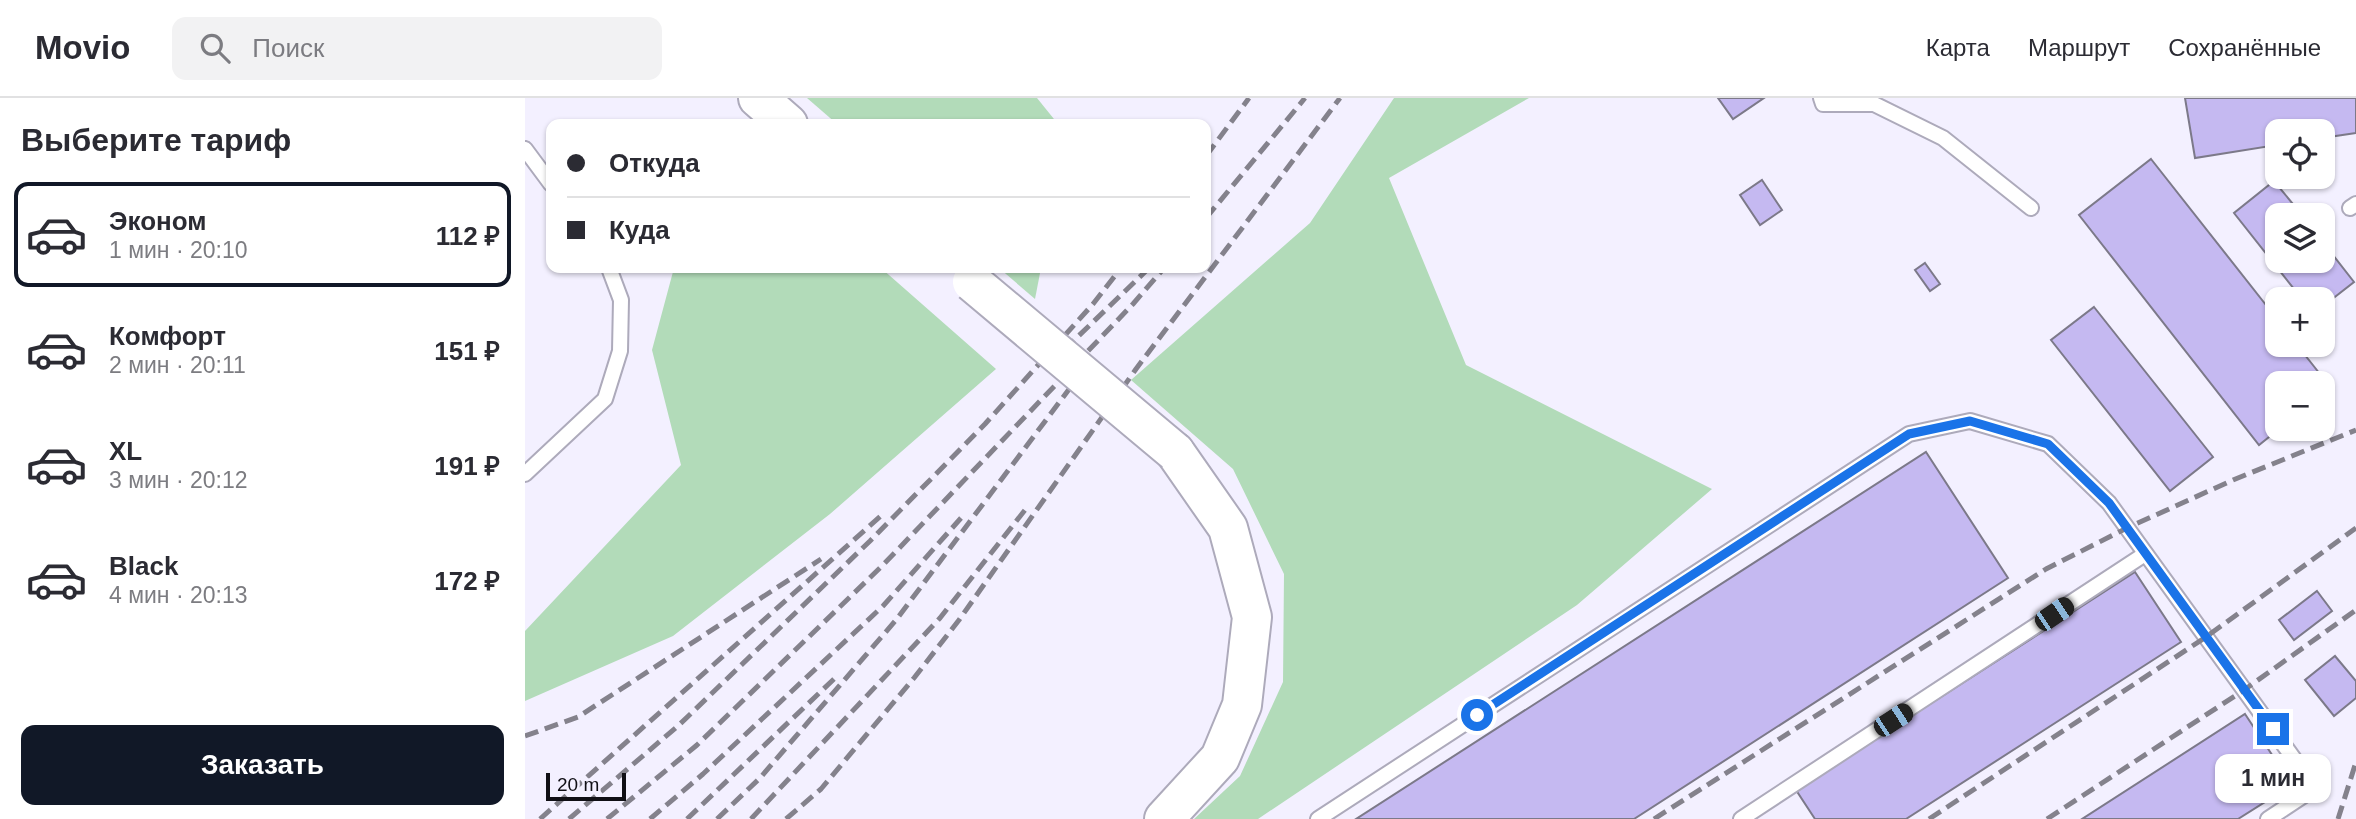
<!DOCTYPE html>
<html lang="ru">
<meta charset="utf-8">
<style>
:root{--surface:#fff;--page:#f2f2f3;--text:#2b2b33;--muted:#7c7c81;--line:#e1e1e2;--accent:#111827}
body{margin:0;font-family:Arial,sans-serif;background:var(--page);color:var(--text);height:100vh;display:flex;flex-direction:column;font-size:26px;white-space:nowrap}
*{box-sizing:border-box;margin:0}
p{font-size:23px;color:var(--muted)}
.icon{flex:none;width:38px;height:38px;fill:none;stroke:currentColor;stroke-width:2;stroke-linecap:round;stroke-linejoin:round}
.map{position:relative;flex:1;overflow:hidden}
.panel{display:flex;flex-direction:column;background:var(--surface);width:525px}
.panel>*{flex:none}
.top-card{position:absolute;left:21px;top:21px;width:665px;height:154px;border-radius:14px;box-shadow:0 2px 5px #0004;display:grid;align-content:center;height:154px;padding:0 21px;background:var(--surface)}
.tools{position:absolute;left:1740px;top:21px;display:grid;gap:14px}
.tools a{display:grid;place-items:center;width:70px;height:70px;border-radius:14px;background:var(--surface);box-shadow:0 2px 5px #0004;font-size:35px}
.scale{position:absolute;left:21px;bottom:18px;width:80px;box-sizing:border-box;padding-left:7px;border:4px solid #100f15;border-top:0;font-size:19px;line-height:24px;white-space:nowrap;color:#100f15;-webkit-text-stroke:5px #f3f0ff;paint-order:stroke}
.end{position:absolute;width:32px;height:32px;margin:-16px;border:9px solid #1a73e8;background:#fff;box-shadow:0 0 0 4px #fff}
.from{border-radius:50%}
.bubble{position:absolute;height:49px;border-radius:14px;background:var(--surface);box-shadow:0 2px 5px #0004;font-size:23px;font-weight:600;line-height:49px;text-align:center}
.car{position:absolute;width:21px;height:42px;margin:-21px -10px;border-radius:9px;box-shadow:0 0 5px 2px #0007;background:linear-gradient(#222 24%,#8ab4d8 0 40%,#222 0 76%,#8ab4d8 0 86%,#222 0)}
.top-card b{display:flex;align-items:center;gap:24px;height:66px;font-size:26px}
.top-card b+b{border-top:2px solid var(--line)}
.top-card i{width:18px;height:18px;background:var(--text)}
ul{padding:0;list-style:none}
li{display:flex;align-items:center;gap:21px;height:105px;margin:0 14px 10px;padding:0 7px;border:4px solid transparent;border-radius:14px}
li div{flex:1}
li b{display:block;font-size:26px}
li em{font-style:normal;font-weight:600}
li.on{border-color:var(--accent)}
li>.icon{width:63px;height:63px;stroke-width:1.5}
h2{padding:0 21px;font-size:32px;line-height:84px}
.action{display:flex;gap:14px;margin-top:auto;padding:14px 21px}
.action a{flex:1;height:80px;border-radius:14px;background:var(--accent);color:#fff;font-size:28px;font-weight:600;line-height:80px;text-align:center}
header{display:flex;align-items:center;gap:42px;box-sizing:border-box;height:98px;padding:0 35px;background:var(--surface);border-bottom:2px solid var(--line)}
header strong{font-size:33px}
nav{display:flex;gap:38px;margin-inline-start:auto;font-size:24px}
.search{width:490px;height:63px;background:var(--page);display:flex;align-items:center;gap:18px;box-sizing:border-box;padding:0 24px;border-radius:14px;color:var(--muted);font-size:26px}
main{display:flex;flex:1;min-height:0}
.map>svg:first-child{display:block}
</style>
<header>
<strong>Movio</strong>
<div class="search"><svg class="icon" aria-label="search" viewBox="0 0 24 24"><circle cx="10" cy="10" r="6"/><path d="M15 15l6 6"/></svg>Поиск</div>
<nav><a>Карта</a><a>Маршрут</a><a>Сохранённые</a></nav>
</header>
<main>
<section class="panel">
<h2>Выберите тариф</h2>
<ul>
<li class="on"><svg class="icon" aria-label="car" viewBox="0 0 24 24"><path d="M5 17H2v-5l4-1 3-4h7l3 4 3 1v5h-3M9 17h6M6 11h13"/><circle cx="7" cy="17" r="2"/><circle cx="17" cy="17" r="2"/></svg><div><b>Эконом</b><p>1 мин · 20:10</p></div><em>112 ₽</em></li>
<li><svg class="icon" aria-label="car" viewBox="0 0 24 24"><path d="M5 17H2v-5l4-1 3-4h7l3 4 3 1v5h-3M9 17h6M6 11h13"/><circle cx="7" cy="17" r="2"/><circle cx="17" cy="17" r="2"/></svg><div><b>Комфорт</b><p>2 мин · 20:11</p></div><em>151 ₽</em></li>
<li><svg class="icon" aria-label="car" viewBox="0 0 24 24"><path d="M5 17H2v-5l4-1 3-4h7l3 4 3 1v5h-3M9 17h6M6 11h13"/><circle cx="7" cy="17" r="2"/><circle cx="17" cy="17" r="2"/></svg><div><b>XL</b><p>3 мин · 20:12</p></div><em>191 ₽</em></li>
<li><svg class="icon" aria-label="car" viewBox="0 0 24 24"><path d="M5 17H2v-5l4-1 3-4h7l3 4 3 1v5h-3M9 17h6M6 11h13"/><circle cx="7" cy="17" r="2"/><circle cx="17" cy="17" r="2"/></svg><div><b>Black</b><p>4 мин · 20:13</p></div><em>172 ₽</em></li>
</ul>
<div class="action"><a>Заказать</a></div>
</section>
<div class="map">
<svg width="1831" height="721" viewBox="0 0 1831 721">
<rect width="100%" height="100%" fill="#f3f0ff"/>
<g fill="#b2dbb9">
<polygon points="282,0 512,0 533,26 312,26"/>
<polygon points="869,0 1004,0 864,80 941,267 1187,391 1052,507 733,721 669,721 715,678 758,584 759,476 708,371 606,282 785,125"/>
<polygon points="149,170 356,170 471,271 305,416 148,538 0,603 0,533 156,367 127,252"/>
<polygon points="474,170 516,170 510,201"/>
</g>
<g fill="#c5b9f1" stroke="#7c7989" stroke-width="2">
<polygon points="1193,0 1239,0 1208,21"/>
<polygon points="1660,0 1831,0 1831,35 1797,40 1797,33 1752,33 1752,47 1670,60"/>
<polygon points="1626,61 1752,221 1752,247 1772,247 1806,290 1797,297 1797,285 1752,285 1752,331 1754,331 1734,347 1554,117"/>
<polygon points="1237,82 1257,112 1235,127 1215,97"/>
<polygon points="1749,83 1777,117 1752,117 1752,163 1797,163 1797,143 1829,184 1797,209 1797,201 1777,201 1709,115"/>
<polygon points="1400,165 1415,186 1405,193 1390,172"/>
<polygon points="1569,209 1688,359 1645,393 1526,242"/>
<polygon points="1401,354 1483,480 1109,721 831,721"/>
<polygon points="1610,474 1656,544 1381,721 1290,721 1271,692"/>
<polygon points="1792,493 1807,513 1769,542 1754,522"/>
<polygon points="1810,558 1831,583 1831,600 1809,618 1780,582"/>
<polygon points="1720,616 1767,687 1713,721 1557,721"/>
</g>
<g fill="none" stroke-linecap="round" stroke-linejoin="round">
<defs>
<g id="lane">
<polyline points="1296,0 1298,6 1349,6 1418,40 1506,110"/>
<polyline points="0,51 26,86"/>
<polyline points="1825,110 1831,106"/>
<polyline points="0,376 80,301 95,253 96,202 84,170"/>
<polyline points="793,721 1384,336 1445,323 1523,346 1584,405 1790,690 1743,721"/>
<polyline points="1216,721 1620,456"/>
</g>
<g id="secondary">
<polyline points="233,0 263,26"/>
<polyline points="639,721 695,660 717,607 727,519 703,430 650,354"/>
</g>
</defs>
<use href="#lane" stroke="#adaabb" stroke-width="18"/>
<use href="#secondary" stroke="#adaabb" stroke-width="42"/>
<use href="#lane" stroke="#fff" stroke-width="14"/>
<use href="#secondary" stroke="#fff" stroke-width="38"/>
<g stroke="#84828c" stroke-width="5" stroke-dasharray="14 7" stroke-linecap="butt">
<polyline points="681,58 724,0"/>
<polyline points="681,120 780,0"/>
<polyline points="539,252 624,170"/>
<polyline points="0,638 53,619 296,461"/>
<polyline points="15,721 358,416"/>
<polyline points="44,721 154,627 345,443 460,326 568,206 596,170"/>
<polyline points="82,721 172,647 357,468 608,206 639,170"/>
<polyline points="125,721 178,676 358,508 436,420"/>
<polyline points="162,721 310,580"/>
<polyline points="192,721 235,680 371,522 566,262"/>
<polyline points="226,721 415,520 500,412"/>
<polyline points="261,721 296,691 389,580 434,522 611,271 815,0"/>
<polyline points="1129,721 1521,471 1602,430 1708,382 1831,332"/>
<polyline points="1404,721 1681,539 1831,430"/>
<polyline points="1522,721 1719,592 1831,512"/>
<polyline points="1813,721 1831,664"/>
</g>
<defs>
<polyline id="secondary-bridge" points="447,184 650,354"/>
</defs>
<use href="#secondary-bridge" stroke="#adaabb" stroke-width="42" stroke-linecap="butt"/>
<use href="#secondary-bridge" stroke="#fff" stroke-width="38"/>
</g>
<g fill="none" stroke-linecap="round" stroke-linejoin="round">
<polyline stroke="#1a73e8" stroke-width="9" points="952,617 1384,336 1445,323 1523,346 1584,405 1748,631"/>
</g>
</svg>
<div class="tools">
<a><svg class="icon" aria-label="locate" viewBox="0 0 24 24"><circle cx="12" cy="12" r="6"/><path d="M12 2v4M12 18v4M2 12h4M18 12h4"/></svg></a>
<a><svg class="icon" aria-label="layers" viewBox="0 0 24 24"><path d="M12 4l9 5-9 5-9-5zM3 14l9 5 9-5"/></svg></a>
<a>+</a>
<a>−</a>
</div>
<div class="scale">20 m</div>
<i class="end from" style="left:952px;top:617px"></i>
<i class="end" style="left:1748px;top:631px"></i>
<div class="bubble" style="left:1690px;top:656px;width:116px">1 мин</div>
<i class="car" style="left:1529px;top:516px;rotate:56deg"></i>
<i class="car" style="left:1368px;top:622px;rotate:57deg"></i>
<div class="top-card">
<b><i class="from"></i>Откуда</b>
<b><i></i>Куда</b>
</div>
</div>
</main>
